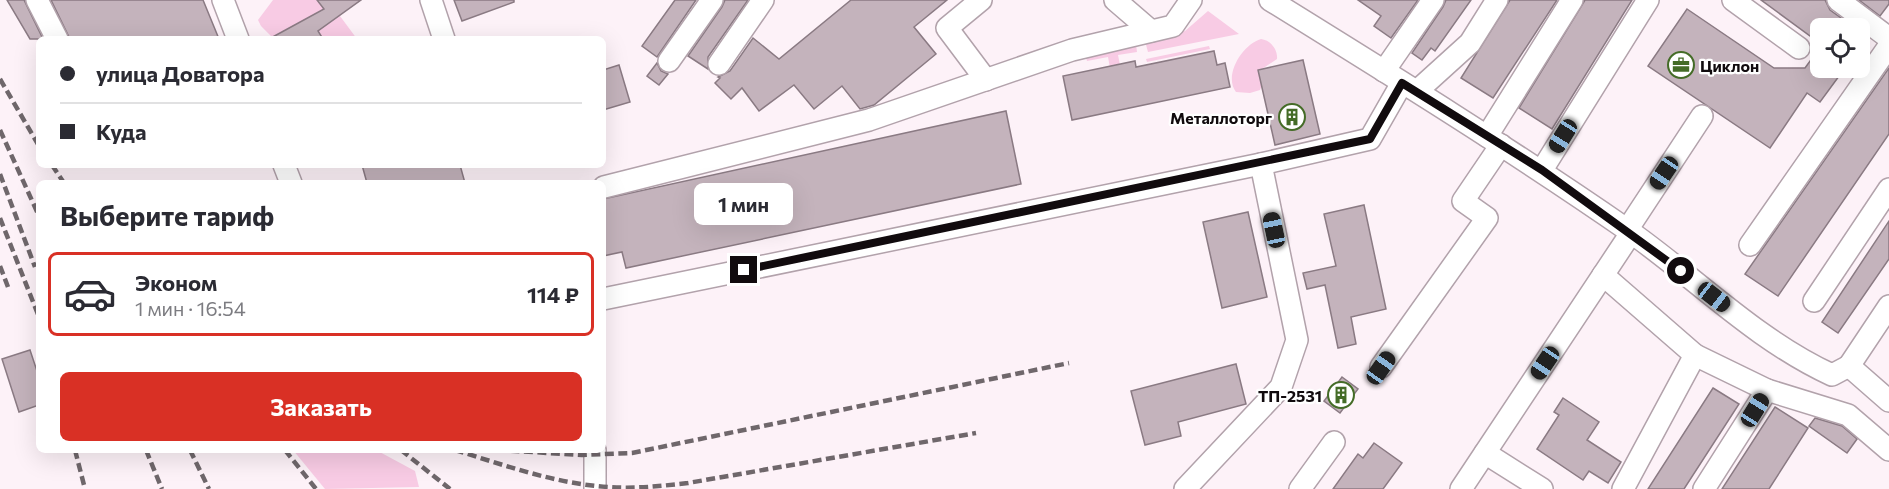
<!DOCTYPE html>
<html lang="ru">
<meta charset="utf-8">
<style>
:root{--surface:#fff;--page:#f2f2f3;--text:#2b2b33;--muted:#7c7c81;--line:#e1e1e2;--accent:#d93025}
body{margin:0;font-family:Commissioner,sans-serif;background:var(--page);color:var(--text);height:100vh;display:flex;flex-direction:column;font-size:22px;white-space:nowrap}
*{box-sizing:border-box;margin:0}
p{font-size:20px;color:var(--muted)}
.icon{flex:none;width:33px;height:33px;fill:none;stroke:currentColor;stroke-width:2;stroke-linecap:round;stroke-linejoin:round}
.map{position:relative;flex:1;overflow:hidden}
.sheet{position:absolute;left:36px;top:180px;width:570px;height:273px;display:flex;flex-direction:column;background:var(--surface);border-radius:9px;box-shadow:0 6px 24px #0002}
.sheet>*{flex:none}
.top-card{position:absolute;left:36px;top:36px;width:570px;height:132px;border-radius:9px;box-shadow:0 6px 24px #0002;display:grid;align-content:center;height:132px;padding:0 24px;background:var(--surface)}
.fabs{position:absolute;left:1810px;top:18px;display:grid;gap:12px}
.fabs a{display:grid;place-items:center;width:60px;height:60px;border-radius:9px;background:var(--surface);box-shadow:0 6px 24px #0002;font-size:30px}
.end{position:absolute;width:27px;height:27px;margin:-14px;border:8px solid #110b0e;background:#fff;box-shadow:0 0 0 3px #fff}
.from{border-radius:50%}
.bubble{position:absolute;height:42px;border-radius:9px;background:var(--surface);box-shadow:0 6px 24px #0002;font-size:20px;font-weight:700;line-height:42px;text-align:center}
.car{position:absolute;width:18px;height:36px;margin:-18px -9px;border-radius:8px;box-shadow:0 0 4px 2px #0007;background:linear-gradient(#222 24%,#8ab4d8 0 40%,#222 0 76%,#8ab4d8 0 86%,#222 0)}
.top-card b{display:flex;align-items:center;gap:21px;height:57px;font-size:22px}
.top-card b+b{border-top:2px solid var(--line)}
.top-card i{width:15px;height:15px;background:var(--text)}
ul{padding:0;list-style:none}
li{display:flex;align-items:center;gap:18px;height:84px;margin:0 12px 9px;padding:0 12px;border:3px solid transparent;border-radius:9px}
li div{flex:1}
li b{display:block;font-size:22px}
li em{font-style:normal;font-weight:700}
li.current{border-color:var(--accent)}
li>.icon{width:54px;height:54px;stroke-width:1.5}
h2{padding:0 24px;font-size:27px;line-height:72px}
.cta{display:flex;gap:12px;margin-top:auto;padding:12px 24px}
.cta a{flex:1;height:69px;border-radius:9px;background:var(--accent);color:#fff;font-size:24px;font-weight:700;line-height:69px;text-align:center}
.map>svg:first-child{display:block}
</style>
<div class="map">
<svg width="1889" height="489" viewBox="0 0 1889 489">
<rect width="100%" height="100%" fill="#fdf2f8"/>
<g fill="#f8cbe4">
<polygon points="273,0 334,0 337,12 357,39 326,39 314,32 274,39 261,26 258,20"/>
<polygon points="1208,11 1239,34 1148,52 1145,41 1185,31"/>
<path d="M1261,39C1270,40 1278,49 1277,59L1262,69V85L1260,90L1250,93L1236,92C1223,75 1243,44 1261,39Z"/>
<polygon points="1136,44 1137,52 1118,55 1120,65 1110,68 1108,57 1087,61 1085,55"/>
<polygon points="1209,46 1210,49 1147,62 1146,59"/>
<polygon points="293,450 376,450 415,471 419,487 325,489"/>
</g>
<g fill="#c4b3bc" stroke="#8a7a83" stroke-width="1.5">
<polygon points="7,0 24,0 43,39 30,39"/>
<polygon points="51,0 203,0 219,39 70,39"/>
<polygon points="317,0 361,0 318,31 323,39 269,39 324,9"/>
<polygon points="454,0 514,0 514,2 462,21"/>
<polygon points="675,0 696,0 657,57 642,46"/>
<polygon points="725,0 748,0 708,57 708,69 688,56 722,7"/>
<polygon points="851,0 947,0 914,27 936,54 874,105 860,109 842,86 814,109 794,85 759,111 742,88 731,99 715,83 720,78 718,77 730,71 753,38 779,59"/>
<polygon points="1358,0 1418,0 1391,38 1374,26 1381,16"/>
<polygon points="1446,0 1471,0 1435,51 1431,48 1422,60 1412,53 1443,7"/>
<polygon points="1510,0 1557,0 1493,98 1461,78"/>
<polygon points="1585,0 1632,0 1552,129 1519,108"/>
<polygon points="1761,0 1825,0 1830,10 1855,28 1821,28 1821,44"/>
<polygon points="1859,0 1889,0 1889,4 1880,16"/>
<polygon points="1687,9 1774,68 1805,68 1821,46 1821,68 1845,68 1820,102 1807,93 1770,148 1648,66"/>
<polygon points="1214,51 1217,65 1225,63 1230,87 1072,120 1063,76 1135,61 1136,67"/>
<polygon points="1303,60 1320,134 1275,145 1258,70"/>
<polygon points="657,63 661,71 668,74 659,85 647,76"/>
<polygon points="619,65 630,102 603,110 603,70"/>
<polygon points="1889,68 1889,134 1778,296 1745,274"/>
<polygon points="1006,111 1021,184 626,268 622,252 603,256 603,199"/>
<polygon points="362,165 460,165 465,183 367,183"/>
<polygon points="1364,205 1386,309 1351,317 1356,344 1338,348 1325,285 1307,289 1303,273 1336,266 1324,214"/>
<polygon points="1248,212 1267,297 1222,308 1203,222"/>
<polygon points="1889,221 1889,259 1838,333 1822,322"/>
<polygon points="30,350 39,377 39,405 19,412 2,359"/>
<polygon points="1236,364 1246,404 1178,422 1181,436 1145,445 1131,391"/>
<polygon points="1342,377 1358,389 1340,413 1324,401"/>
<polygon points="1713,388 1739,404 1684,489 1648,489"/>
<polygon points="1563,398 1599,422 1587,440 1621,462 1608,483 1589,471 1583,480 1537,449 1559,415 1554,412"/>
<polygon points="1775,407 1808,428 1769,489 1722,489"/>
<polygon points="1815,418 1842,426 1857,439 1847,453 1809,426"/>
<polygon points="1374,443 1402,463 1383,489 1333,489 1358,454 1363,458"/>
</g>
<g fill="none" stroke-linecap="round" stroke-linejoin="round">
<defs>
<g id="minor">
<polyline points="37,0 57,39"/>
<polyline points="223,0 238,39"/>
<polyline points="431,0 444,39"/>
<polyline points="981,0 947,28 986,80"/>
<polyline points="1115,0 1151,31"/>
<path d="M1270,0C1391,75 1512,150 1629,231C1697,279 1756,340 1832,375L1849,366"/>
<polyline points="1733,0 1799,48"/>
<polyline points="1838,0 1889,38"/>
<polyline points="669,61 712,0"/>
<polyline points="719,64 763,0"/>
<polyline points="1384,71 1433,0"/>
<polyline points="1417,91 1470,43 1497,0"/>
<polyline points="1487,136 1572,0"/>
<polyline points="284,165 291,183"/>
<polyline points="1542,170 1648,0"/>
<polyline points="604,187 869,120 1072,50 1173,26 1191,0"/>
<polyline points="1627,230 1702,116"/>
<polyline points="1750,245 1889,46"/>
<polyline points="1603,275 1695,355 1623,489"/>
<polyline points="603,299 1261,164"/>
<polyline points="1814,301 1889,189"/>
<polyline points="1695,355 1767,390"/>
<polyline points="1849,366 1889,306"/>
<polyline points="1849,366 1889,401"/>
<polyline points="1381,367 1487,218 1463,201 1501,145"/>
<polyline points="1485,453 1542,489"/>
<polyline points="595,489 595,450"/>
<polyline points="1185,489 1281,387 1297,340 1261,164 1370,139 1402,83"/>
<polyline points="1300,489 1334,442"/>
<polyline points="1461,489 1631,233"/>
<polyline points="1704,489 1767,390 1848,415 1889,450"/>
</g>
</defs>
<use href="#minor" stroke="#b2a2ab" stroke-width="24"/>
<use href="#minor" stroke="#fff" stroke-width="21"/>
<g stroke="#6f676b" stroke-width="4.5" stroke-dasharray="9 4.5" stroke-linecap="butt">
<polyline points="0,79 39,146"/>
<polyline points="0,130 39,216"/>
<polyline points="52,165 64,183"/>
<polyline points="0,174 35,267"/>
<polyline points="0,218 39,317"/>
<polyline points="0,266 8,287"/>
<polyline points="75,450 85,489"/>
<polyline points="146,450 162,489"/>
<polyline points="190,450 209,489"/>
<polyline points="285,450 316,489"/>
<polyline points="401,450 450,489"/>
<path d="M455,450C504,465 556,484 609,487C635,489 661,486 688,483L976,433"/>
<polyline points="497,450 582,455 632,453 1069,363"/>
</g>
</g>
<g fill="none" stroke-linecap="round" stroke-linejoin="round">
<polyline stroke="#110b0e" stroke-width="8" points="744,270 1370,139 1402,83 1542,170 1681,271"/>
</g>
<defs>
<symbol id="office-ring" viewBox="-11 -11 22 22"><circle r="9.5" fill="#fff" stroke="#446c27" stroke-width="1.5"/><path d="M-6-3h4V-5.5h4V-3h4V5H-6ZM-1-4.5V-3h2v-1.5ZM-6 0V1H6V0Z" fill="#446c27"/></symbol>
<symbol id="building-ring" viewBox="-11 -11 22 22"><circle r="9.5" fill="#fff" stroke="#446c27" stroke-width="1.5"/><path d="M-4-6H4V6H1V3H-1V6H-4ZM-2.5-4.3h1.7v1.8h-1.7ZM.8-4.3h1.7v1.8H.8ZM-2.5-1h1.7V.8h-1.7ZM.8-1h1.7V.8H.8Z" fill="#446c27"/></symbol>
</defs>
<g fill-rule="evenodd">
<use href="#office-ring" x="1666" y="50" width="30" height="30"/>
<use href="#building-ring" x="1277" y="102" width="30" height="30"/>
<use href="#building-ring" x="1326" y="380" width="30" height="30"/>
</g>
<g text-anchor="middle" dominant-baseline="central" stroke-width="4.5" stroke-linejoin="round" paint-order="stroke">
<g font-size="16" font-weight="bold" fill="#110b0e" stroke="#fff" text-anchor="end">
<text x="1700" y="65" text-anchor="start">Циклон</text>
<text x="1272" y="117">Металлоторг</text>
<text x="1322" y="395">ТП-2531</text>
</g>
</g>
</svg>
<div class="fabs">
<a><svg class="icon" aria-label="locate" viewBox="0 0 24 24"><circle cx="12" cy="12" r="6"/><path d="M12 2v4M12 18v4M2 12h4M18 12h4"/></svg></a>
</div>
<i class="end from" style="left:1681px;top:271px"></i>
<i class="end" style="left:744px;top:270px"></i>
<div class="bubble" style="left:694px;top:183px;width:99px">1 мин</div>
<i class="car" style="left:1563px;top:136px;rotate:212deg"></i>
<i class="car" style="left:1664px;top:173px;rotate:214deg"></i>
<i class="car" style="left:1274px;top:230px;rotate:348deg"></i>
<i class="car" style="left:1714px;top:297px;rotate:128deg"></i>
<i class="car" style="left:1545px;top:363px;rotate:214deg"></i>
<i class="car" style="left:1381px;top:368px;rotate:35deg"></i>
<i class="car" style="left:1755px;top:410px;rotate:32deg"></i>
<div class="top-card">
<b><i class="from"></i>улица Доватора</b>
<b><i></i>Куда</b>
</div>
<section class="sheet">
<h2>Выберите тариф</h2>
<ul>
<li class="current"><svg class="icon" aria-label="car" viewBox="0 0 24 24"><path d="M5 17H2v-5l4-1 3-4h7l3 4 3 1v5h-3M9 17h6M6 11h13"/><circle cx="7" cy="17" r="2"/><circle cx="17" cy="17" r="2"/></svg><div><b>Эконом</b><p>1 мин · 16:54</p></div><em>114 ₽</em></li>
</ul>
<div class="cta"><a>Заказать</a></div>
</section>
</div>
